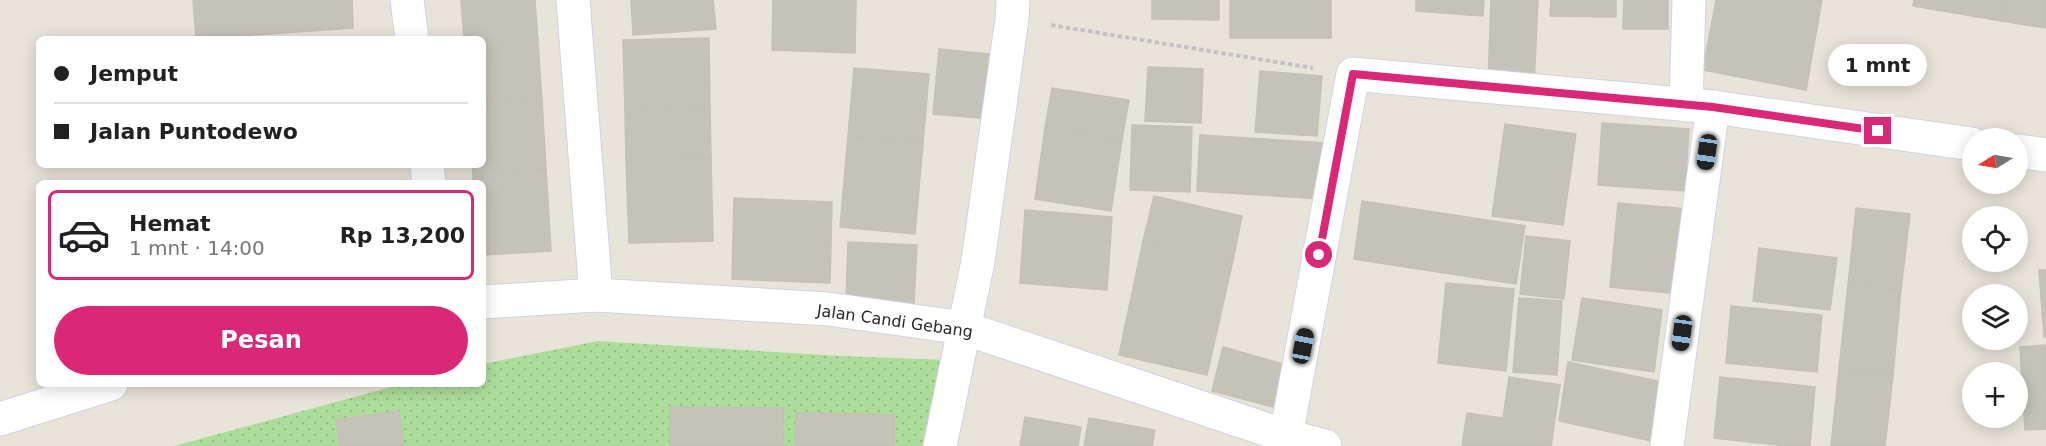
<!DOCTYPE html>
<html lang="id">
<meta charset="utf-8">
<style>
:root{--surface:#fff;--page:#f6f6f6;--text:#202124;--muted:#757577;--line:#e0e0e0;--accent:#db2777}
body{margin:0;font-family:"DejaVu Sans",sans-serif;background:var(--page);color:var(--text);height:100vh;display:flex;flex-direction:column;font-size:22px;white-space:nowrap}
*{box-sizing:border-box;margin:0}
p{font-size:20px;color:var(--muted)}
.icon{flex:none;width:33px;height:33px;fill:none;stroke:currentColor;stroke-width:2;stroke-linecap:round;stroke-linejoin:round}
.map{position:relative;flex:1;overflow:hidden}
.panel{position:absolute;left:36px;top:180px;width:450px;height:207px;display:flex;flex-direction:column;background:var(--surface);border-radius:9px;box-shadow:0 3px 15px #0003}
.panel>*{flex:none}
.top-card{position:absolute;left:36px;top:36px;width:450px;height:132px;border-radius:9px;box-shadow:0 3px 15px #0003;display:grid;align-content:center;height:132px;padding:0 18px;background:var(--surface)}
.needle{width:39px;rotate:259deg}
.tools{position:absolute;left:1962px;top:128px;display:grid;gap:12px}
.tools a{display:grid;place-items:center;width:66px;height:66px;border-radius:50%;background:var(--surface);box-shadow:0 3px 15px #0003;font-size:30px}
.end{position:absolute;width:27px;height:27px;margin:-14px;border:8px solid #db2777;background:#fff;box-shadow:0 0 0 3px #fff}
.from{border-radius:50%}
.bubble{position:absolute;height:42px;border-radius:21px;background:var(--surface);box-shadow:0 3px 15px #0003;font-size:20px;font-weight:700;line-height:42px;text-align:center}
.car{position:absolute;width:18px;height:36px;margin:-18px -9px;border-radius:8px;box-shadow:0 0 4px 2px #0007;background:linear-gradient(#222 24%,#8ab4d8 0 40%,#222 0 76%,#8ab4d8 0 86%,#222 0)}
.top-card b{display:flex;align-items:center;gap:21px;height:57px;font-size:22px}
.top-card b+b{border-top:2px solid var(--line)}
.top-card i{width:15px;height:15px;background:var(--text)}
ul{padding:10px 0 0;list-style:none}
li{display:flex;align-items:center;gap:18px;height:90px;margin:0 12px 9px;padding:0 6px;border:3px solid transparent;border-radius:9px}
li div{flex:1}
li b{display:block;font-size:22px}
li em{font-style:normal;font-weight:700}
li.on{border-color:var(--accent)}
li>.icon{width:54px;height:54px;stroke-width:1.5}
.button{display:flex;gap:12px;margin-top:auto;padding:12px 18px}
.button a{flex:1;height:69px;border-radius:36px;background:var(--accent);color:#fff;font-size:24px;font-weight:700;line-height:69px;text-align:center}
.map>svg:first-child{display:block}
</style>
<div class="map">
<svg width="2046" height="446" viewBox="0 0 2046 446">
<defs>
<pattern id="grass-dots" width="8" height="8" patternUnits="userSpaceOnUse" patternTransform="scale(1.5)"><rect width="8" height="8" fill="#addd9a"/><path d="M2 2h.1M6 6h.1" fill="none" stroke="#95be85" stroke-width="1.8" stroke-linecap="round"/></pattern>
</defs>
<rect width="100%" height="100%" fill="#e9e4da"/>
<polygon fill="url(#grass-dots)" points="598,341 840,356 948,360 941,446 174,446 402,384 483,384 483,364"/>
<g fill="#c5c2b9" stroke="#c4c0b4" stroke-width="1.5">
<polygon points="193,0 352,0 353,28 196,39"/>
<polygon points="461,0 535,0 542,100 483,104 483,39 464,39"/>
<polygon points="631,0 713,0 716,29 633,35"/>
<polygon points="773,0 856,0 855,53 772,50"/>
<polygon points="1152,0 1219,0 1219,20 1152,19"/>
<rect x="1230" y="0" width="101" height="38"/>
<polygon points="1416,0 1484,0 1483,16 1416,11"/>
<polygon points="1491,0 1538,0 1534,86 1488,84"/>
<polygon points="1551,0 1616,0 1616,17 1550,16"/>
<polygon points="1624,0 1668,0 1668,29 1623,29"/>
<polygon points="1716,0 1822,0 1806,90 1703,70"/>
<polygon points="1914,0 2005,0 2001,21 1913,6"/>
<polygon points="2005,0 2046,0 2046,28 2001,21"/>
<polygon points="709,38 710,107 625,110 623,40"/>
<polygon points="939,49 998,55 991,119 933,114"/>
<polygon points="1148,67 1203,69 1201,123 1145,121"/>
<polygon points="854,68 929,74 923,143 848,136"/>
<polygon points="1260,71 1322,76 1317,136 1255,132"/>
<polygon points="1052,88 1129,100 1122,140 1045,128"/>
<polygon points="542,100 546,169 473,173 472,165 483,165 483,104"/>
<polygon points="710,107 711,158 626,160 625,110"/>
<polygon points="1602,123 1689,129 1685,191 1598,185"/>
<polygon points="1505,124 1576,134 1563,225 1492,216"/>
<polygon points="1132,125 1192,127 1190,192 1130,190"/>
<polygon points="1045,128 1122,140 1111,211 1035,199"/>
<polygon points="1200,135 1326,143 1323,199 1197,191"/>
<polygon points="848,136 923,143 915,234 840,227"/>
<polygon points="711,158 713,241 629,243 626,160"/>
<polygon points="546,169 551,251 483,255 483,183 473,183 473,173"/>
<polygon points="1154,196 1242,216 1233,260 1143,241"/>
<polygon points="734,198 832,202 830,283 732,279"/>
<polygon points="1362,201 1525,226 1516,284 1354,259"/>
<polygon points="1618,203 1687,209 1679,294 1610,287"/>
<polygon points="1856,208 1910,214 1901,290 1848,285"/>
<polygon points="1025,210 1112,217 1107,290 1020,283"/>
<polygon points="1526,236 1570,241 1564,299 1520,294"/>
<polygon points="1143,241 1233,260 1207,375 1119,355"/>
<polygon points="848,242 917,245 914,305 846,302"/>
<polygon points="1759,248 1837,258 1830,310 1753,301"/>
<polygon points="2039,270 2046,270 2046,337 2044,337"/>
<polygon points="1446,283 1514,289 1506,371 1438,363"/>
<polygon points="1848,285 1901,290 1893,375 1839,369"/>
<polygon points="1519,298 1562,301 1557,375 1513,372"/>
<polygon points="1582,298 1662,310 1654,372 1572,360"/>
<polygon points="1731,306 1822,315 1817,372 1726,363"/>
<polygon points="2046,345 2046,429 2025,430 2020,347"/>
<polygon points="1223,347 1290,366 1285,410 1212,391"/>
<polygon points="1568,362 1667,383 1652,441 1559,421"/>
<polygon points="1839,369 1893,375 1885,446 1831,446"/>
<polygon points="1509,377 1560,385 1551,446 1462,446 1467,413 1503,418"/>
<polygon points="1720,377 1815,387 1810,446 1787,446 1714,438"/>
<polygon points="670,407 783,408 783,446 670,446"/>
<polygon points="399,411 404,446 340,446 336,420"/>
<polygon points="796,412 894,415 894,446 795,446"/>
<polygon points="1025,417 1081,427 1078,446 1020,446"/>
<polygon points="1089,418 1155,430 1152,446 1084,446"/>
</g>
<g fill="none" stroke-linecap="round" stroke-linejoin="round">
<defs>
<g id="street">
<polyline points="407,0 412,39"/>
<polyline points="573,0 596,295"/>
<polyline points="1686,105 1689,0"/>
<polyline points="1713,107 1972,144"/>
<polyline points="2018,151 2046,155"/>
<polyline points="427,165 429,183"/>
<polyline points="1286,436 1353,74 1713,107 1667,446"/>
<polyline points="940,446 978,261 1012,19 1013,0"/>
</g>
<g id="secondary">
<polyline points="483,302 596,295 828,309 964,328 1286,436 1325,446"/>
<polyline points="0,419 111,384"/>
</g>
</defs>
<use href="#street" stroke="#d0d2e0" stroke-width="35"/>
<use href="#secondary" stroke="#d0d2e0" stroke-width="35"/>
<polyline stroke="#c3c3c3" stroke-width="4" stroke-dasharray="4.5 3" stroke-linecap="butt" points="1051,25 1313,68"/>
<use href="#street" stroke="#fff" stroke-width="33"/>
<use href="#secondary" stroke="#fff" stroke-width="33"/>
</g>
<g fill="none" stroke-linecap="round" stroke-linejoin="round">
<polyline stroke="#db2777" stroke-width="8" points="1319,255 1353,74 1713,107 1878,131"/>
</g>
<g text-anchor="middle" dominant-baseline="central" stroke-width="5" stroke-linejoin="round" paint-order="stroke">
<g font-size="16" fill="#282828" stroke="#fff">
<text transform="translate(895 321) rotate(8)">Jalan Candi Gebang</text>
</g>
</g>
</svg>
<div class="tools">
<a><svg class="needle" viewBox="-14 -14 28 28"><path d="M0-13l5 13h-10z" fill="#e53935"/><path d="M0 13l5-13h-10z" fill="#757577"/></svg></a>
<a><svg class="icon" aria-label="locate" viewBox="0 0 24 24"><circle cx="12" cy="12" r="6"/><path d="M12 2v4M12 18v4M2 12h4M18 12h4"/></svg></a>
<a><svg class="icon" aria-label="layers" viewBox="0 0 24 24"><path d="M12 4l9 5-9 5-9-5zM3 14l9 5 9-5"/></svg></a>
<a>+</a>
</div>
<i class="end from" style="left:1319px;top:255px"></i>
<i class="end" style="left:1878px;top:131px"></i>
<div class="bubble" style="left:1828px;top:44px;width:99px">1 mnt</div>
<i class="car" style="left:1707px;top:152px;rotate:188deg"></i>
<i class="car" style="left:1682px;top:333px;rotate:188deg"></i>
<i class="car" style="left:1303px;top:346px;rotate:11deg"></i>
<div class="top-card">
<b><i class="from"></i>Jemput</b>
<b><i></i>Jalan Puntodewo</b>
</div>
<section class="panel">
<ul>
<li class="on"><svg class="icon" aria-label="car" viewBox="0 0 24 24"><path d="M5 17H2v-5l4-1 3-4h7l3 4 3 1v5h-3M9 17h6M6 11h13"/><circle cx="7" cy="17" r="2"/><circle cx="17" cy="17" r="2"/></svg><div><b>Hemat</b><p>1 mnt · 14:00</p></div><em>Rp 13,200</em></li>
</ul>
<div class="button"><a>Pesan</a></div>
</section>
</div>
